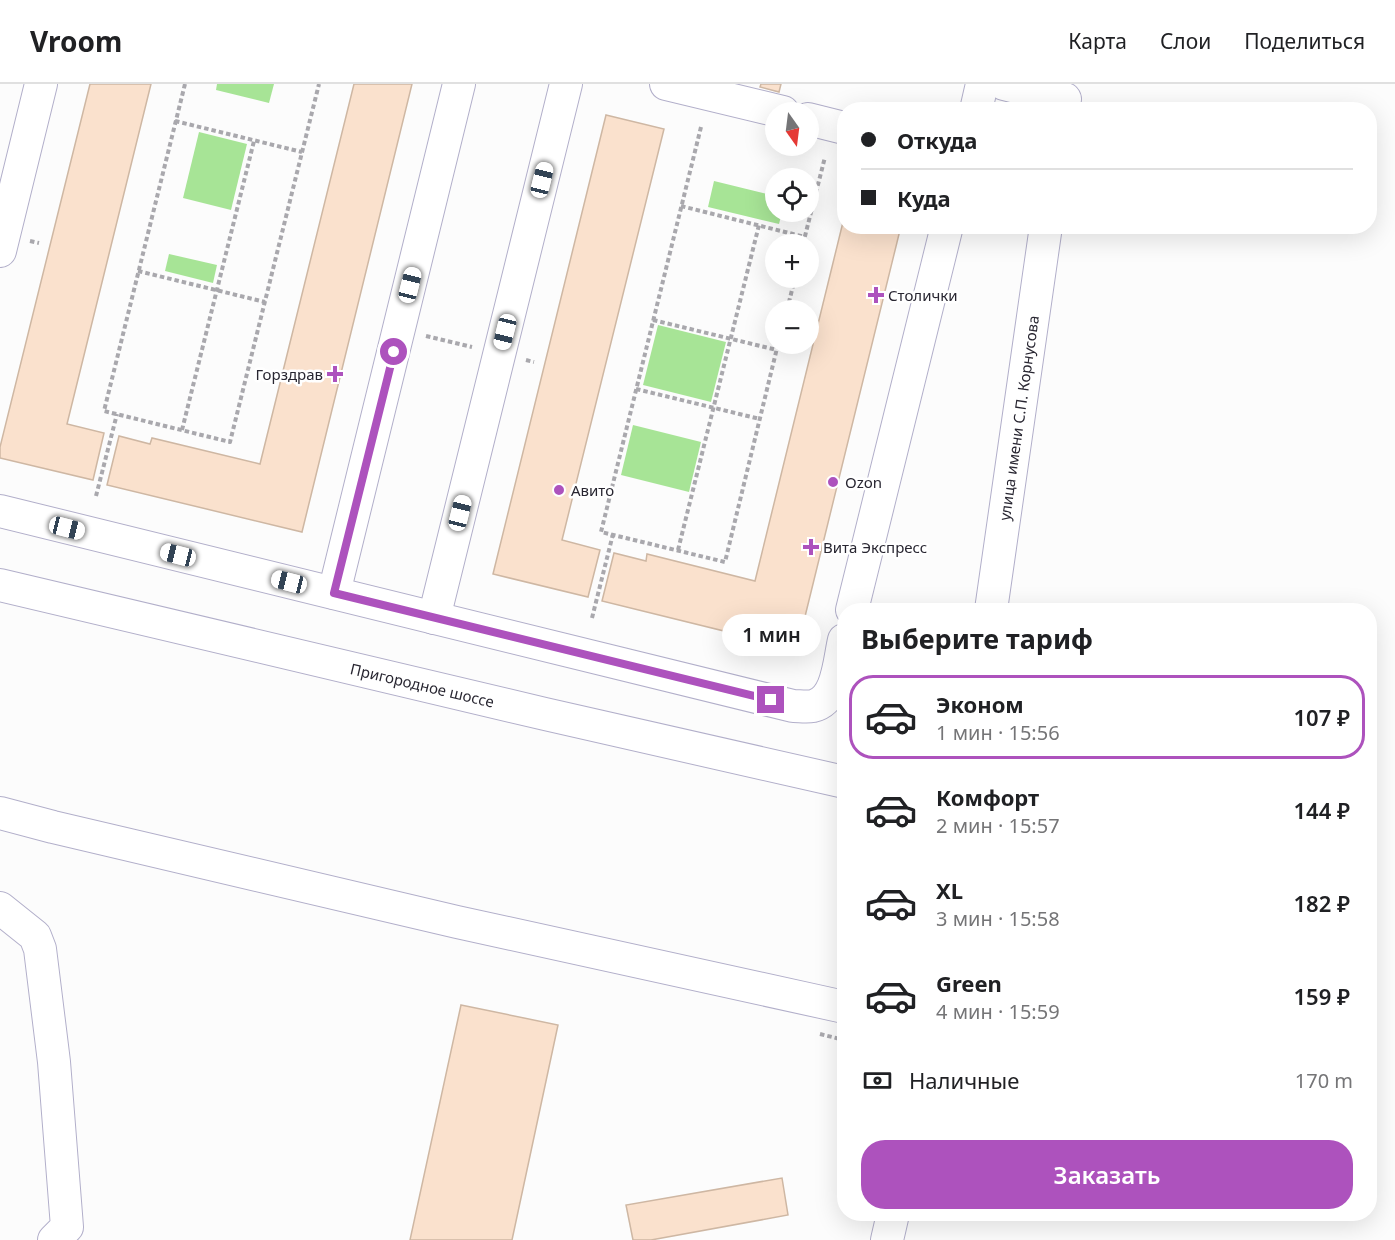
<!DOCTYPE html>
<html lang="ru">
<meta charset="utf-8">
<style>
:root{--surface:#fff;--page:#f2f2f2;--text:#202124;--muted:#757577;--line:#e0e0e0;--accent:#ad52bd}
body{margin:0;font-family:"Noto Sans",sans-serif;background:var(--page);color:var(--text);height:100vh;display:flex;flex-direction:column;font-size:22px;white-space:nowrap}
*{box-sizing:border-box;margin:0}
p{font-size:20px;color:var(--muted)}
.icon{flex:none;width:33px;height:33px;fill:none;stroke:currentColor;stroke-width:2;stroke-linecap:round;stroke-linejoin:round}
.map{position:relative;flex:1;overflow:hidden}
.details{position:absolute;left:837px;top:519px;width:540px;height:618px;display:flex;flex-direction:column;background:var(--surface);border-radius:24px;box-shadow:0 6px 24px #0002}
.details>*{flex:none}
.top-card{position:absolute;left:837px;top:18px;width:540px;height:132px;border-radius:24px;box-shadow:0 6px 24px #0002;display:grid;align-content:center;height:132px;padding:0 24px;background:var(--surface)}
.needle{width:39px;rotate:166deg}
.buttons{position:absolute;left:765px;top:18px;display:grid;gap:12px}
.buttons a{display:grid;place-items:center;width:54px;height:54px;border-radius:50%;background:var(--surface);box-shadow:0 6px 24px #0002;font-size:30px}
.end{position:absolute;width:27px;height:27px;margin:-14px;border:8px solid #ad52bd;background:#fff;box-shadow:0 0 0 3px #fff}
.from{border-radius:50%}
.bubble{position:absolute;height:42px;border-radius:21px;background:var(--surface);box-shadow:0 6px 24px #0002;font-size:20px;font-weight:600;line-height:42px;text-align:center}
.car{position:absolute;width:18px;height:36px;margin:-18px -9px;border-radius:8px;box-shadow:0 0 4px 2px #0007;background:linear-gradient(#fff 24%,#345 0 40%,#fff 0 76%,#345 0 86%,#fff 0)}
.top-card b{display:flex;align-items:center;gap:21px;height:57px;font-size:22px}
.top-card b+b{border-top:2px solid var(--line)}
.top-card i{width:15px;height:15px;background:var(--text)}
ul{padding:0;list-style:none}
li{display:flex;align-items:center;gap:18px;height:84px;margin:0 12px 9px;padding:0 12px;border:3px solid transparent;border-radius:24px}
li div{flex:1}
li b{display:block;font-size:22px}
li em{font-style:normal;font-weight:600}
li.active{border-color:var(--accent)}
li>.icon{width:54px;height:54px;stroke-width:1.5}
h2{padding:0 24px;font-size:27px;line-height:72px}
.pay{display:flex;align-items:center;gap:15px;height:66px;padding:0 24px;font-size:22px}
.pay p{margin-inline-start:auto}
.primary-button{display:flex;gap:12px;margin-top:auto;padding:12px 24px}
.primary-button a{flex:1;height:69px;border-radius:24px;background:var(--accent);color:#fff;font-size:24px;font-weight:600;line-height:69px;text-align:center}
header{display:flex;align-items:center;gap:36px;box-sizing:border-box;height:84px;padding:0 30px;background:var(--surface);border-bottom:2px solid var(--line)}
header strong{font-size:28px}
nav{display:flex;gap:33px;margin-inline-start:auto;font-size:21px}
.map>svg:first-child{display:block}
</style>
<header>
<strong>Vroom</strong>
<nav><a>Карта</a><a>Слои</a><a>Поделиться</a></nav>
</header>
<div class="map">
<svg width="1395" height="1156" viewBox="0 0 1395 1156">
<rect width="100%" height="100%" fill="#fcfcfc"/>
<g fill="#a7e496">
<polygon points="217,0 274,0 269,19 216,6"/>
<polygon points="199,48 247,60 231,126 183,114"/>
<polygon points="714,97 775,112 776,128 782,128 779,140 708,123"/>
<polygon points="169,170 217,181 213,199 165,187"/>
<polygon points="658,241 726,258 711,318 643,301"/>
<polygon points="633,341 701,358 689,408 621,391"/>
</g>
<g fill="#fae1cd" stroke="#ceb7a3" stroke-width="1.5">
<polygon points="90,0 151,0 67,340 104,349 93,396 0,374 0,363"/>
<polygon points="354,0 412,0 302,448 107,401 119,352 150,360 152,354 260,380"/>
<polygon points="761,0 781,0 779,8 760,3"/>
<polygon points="606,31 664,45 562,456 600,466 588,513 493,490"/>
<polygon points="844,134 844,142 901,142 797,565 602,517 614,469 646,477 647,470 755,497"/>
<polygon points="461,921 558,941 512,1156 410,1156"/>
<polygon points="782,1094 788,1131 651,1156 633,1156 626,1121"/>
</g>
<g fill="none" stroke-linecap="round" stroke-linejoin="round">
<defs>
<g id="minor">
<polyline points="666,0 783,28"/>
<polyline points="1004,0 1065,15"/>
<polyline points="976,26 982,0"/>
<polyline points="808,35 844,44"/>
<polyline points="0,167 41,0"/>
<path d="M0,427L793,622C799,622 807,623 813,622C838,616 839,577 844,556"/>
<path id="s1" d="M0,501L545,630L844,698"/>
<polyline points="334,509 459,0"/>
<polyline points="852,526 947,142"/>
<path id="s2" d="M991,526L1046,142"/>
<polyline points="434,534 566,0"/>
<polyline points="0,729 53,743 457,838 844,923"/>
<polyline points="0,824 35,852 40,865 54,978 67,1143 54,1156"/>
<polyline points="887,1156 893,1130"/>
</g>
</defs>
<use href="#minor" stroke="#b2afca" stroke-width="34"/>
<g stroke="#a9a8ad" stroke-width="4" stroke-dasharray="4.5 3" stroke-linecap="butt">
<polyline points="185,0 104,327 230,358 319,0"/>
<polyline points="175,37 302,68"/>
<polyline points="701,43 601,448 725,478 778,260"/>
<polyline points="681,122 805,153"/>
<polyline points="30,157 39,159"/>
<polyline points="803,160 825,73"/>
<polyline points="138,187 265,218"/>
<polyline points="787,226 795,194"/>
<polyline points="653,236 777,266"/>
<polyline points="426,252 472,263"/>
<polyline points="526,276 534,278"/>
<polyline points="636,305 760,335"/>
<polyline points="182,346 254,57"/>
<polyline points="96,412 117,330"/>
<polyline points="678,466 759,141"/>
<polyline points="592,534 613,450"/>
<polyline points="820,950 844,956"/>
</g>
<use href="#minor" stroke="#fff" stroke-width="32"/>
</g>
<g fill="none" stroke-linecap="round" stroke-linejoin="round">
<polyline stroke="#ad52bd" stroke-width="8" points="394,268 334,509 771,616"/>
</g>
<g fill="#ad52bd" stroke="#fff" stroke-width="2">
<path d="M873 202h6v6h6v6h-6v6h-6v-6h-6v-6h6z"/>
<path d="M332 281h6v6h6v6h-6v6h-6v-6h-6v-6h6z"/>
<circle cx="833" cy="398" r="6"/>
<circle cx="559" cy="406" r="6"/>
<path d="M808 454h6v6h6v6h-6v6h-6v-6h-6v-6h6z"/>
</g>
<g text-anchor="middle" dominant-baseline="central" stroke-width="5" stroke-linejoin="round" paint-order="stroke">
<g font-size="15" fill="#282631" stroke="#fff" text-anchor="start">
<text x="888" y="211">Столички</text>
<text x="323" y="290" text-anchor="end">Горздрав</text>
<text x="845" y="398">Ozon</text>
<text x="571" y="406">Авито</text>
<text x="823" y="463">Вита Экспресс</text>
</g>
<g font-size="15" fill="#282631" stroke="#fff">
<text stroke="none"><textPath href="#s2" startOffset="194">улица имени С.П. Корнусова</textPath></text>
<text stroke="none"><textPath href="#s1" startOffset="434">Пригородное шоссе</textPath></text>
</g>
</g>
</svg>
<div class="buttons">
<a><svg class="needle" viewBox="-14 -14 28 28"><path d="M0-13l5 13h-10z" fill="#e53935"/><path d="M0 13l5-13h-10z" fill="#757577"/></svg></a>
<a><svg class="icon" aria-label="locate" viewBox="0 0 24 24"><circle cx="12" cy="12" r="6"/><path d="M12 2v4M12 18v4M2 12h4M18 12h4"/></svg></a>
<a>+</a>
<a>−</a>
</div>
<i class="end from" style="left:394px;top:268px"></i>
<i class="end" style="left:771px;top:616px"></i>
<div class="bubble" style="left:722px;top:530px;width:99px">1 мин</div>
<i class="car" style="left:542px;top:96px;rotate:14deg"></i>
<i class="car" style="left:410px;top:201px;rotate:14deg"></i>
<i class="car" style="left:505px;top:248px;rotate:194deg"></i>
<i class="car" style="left:460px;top:429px;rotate:14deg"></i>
<i class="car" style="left:67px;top:444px;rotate:104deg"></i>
<i class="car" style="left:178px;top:471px;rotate:284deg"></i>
<i class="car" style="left:289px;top:498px;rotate:284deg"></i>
<div class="top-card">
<b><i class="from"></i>Откуда</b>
<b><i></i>Куда</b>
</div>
<section class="details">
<h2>Выберите тариф</h2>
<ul>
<li class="active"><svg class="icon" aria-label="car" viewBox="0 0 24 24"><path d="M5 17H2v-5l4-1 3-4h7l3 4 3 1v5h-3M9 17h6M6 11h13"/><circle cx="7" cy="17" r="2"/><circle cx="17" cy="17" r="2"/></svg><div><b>Эконом</b><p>1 мин · 15:56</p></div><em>107 ₽</em></li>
<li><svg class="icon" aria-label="car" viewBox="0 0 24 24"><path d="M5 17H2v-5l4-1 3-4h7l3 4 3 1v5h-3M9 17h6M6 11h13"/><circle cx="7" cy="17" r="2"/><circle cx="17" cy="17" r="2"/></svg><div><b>Комфорт</b><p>2 мин · 15:57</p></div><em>144 ₽</em></li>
<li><svg class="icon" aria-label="car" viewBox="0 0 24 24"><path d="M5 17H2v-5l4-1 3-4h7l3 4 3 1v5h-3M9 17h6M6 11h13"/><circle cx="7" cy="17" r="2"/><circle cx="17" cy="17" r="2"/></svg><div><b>XL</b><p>3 мин · 15:58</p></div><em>182 ₽</em></li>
<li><svg class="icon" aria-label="car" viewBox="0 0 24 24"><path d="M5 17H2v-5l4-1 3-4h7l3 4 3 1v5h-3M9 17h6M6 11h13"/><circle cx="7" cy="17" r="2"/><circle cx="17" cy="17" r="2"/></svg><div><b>Green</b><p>4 мин · 15:59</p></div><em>159 ₽</em></li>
</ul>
<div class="pay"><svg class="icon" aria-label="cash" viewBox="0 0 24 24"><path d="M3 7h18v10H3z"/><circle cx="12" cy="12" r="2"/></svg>Наличные<p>170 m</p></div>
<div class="primary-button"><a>Заказать</a></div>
</section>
</div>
